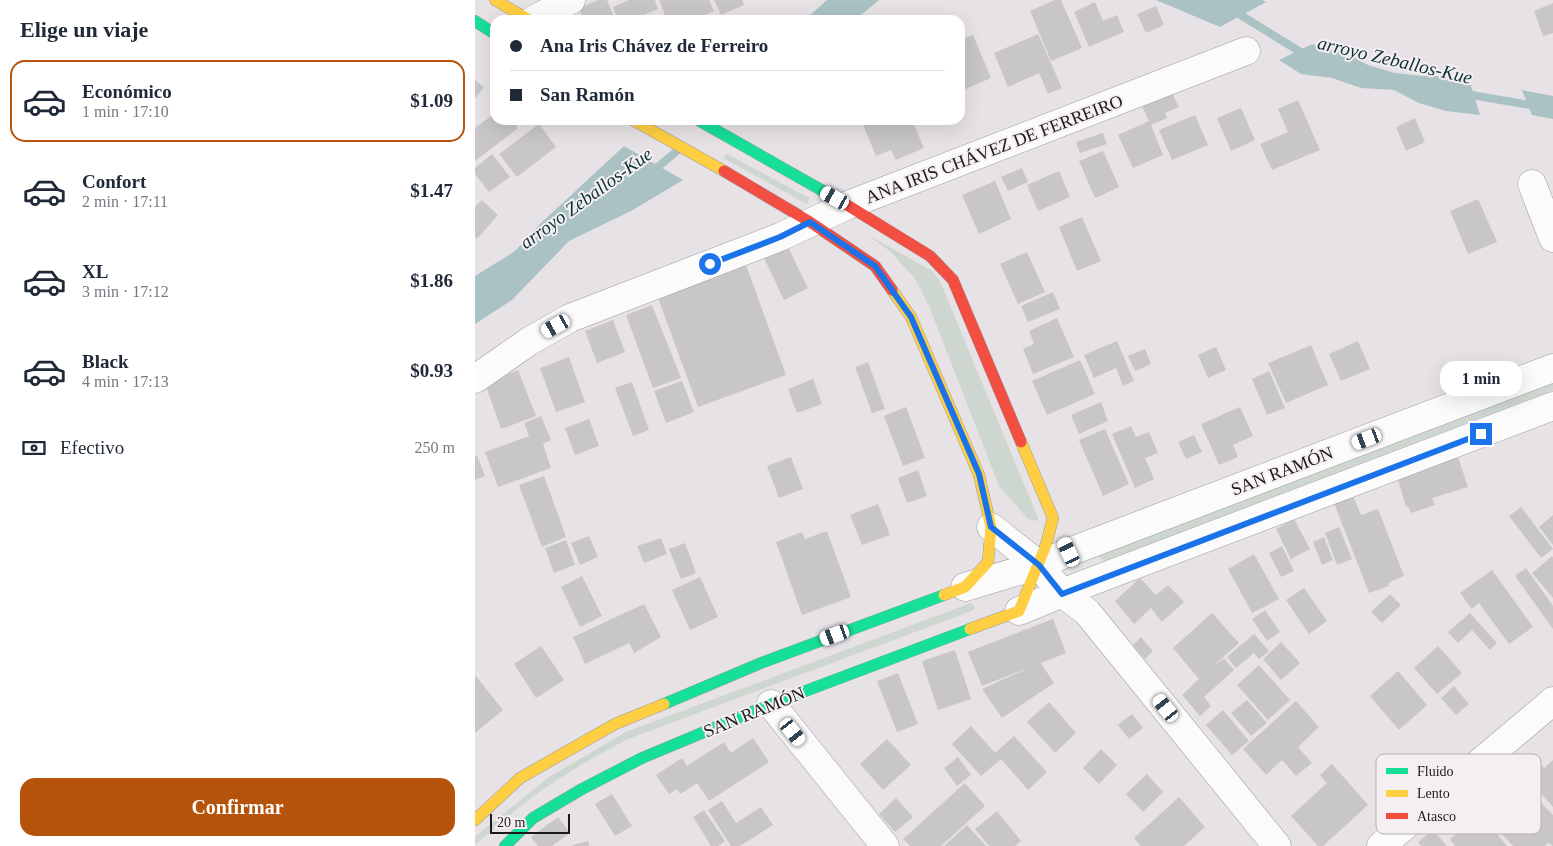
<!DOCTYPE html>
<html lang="es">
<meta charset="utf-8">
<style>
:root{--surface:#fff;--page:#f2f2f3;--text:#1f2937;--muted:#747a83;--line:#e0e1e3;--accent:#b45309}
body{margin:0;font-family:"Times New Roman",serif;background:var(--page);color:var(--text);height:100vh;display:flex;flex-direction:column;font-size:19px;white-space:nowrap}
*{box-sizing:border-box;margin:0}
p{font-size:16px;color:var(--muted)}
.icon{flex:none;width:28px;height:28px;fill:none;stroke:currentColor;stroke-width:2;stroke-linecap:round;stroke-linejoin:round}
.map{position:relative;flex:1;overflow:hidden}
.details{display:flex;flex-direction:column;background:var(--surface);width:475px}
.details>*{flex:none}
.top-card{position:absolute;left:15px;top:15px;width:475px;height:110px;border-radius:15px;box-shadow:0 5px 20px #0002;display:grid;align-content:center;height:110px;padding:0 20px;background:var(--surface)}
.scale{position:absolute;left:15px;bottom:12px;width:80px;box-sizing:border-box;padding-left:5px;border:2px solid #1d1a1c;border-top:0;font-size:14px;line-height:18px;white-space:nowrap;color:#1d1a1c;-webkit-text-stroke:4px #f5eff4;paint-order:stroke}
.end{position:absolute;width:22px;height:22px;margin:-11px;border:6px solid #1a73e8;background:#fff;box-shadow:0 0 0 2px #fff}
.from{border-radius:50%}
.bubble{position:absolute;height:35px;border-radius:15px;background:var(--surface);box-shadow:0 5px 20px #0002;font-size:16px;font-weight:800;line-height:35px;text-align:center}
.car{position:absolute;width:15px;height:30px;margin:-15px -8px;border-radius:6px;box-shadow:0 0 4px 1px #0007;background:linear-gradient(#fff 24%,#345 0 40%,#fff 0 76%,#345 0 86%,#fff 0)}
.top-card b{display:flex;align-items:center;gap:18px;height:48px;font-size:19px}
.top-card b+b{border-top:1px solid var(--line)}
.top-card i{width:12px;height:12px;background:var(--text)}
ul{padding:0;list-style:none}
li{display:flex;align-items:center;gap:15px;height:82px;margin:0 10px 8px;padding:0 10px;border:2px solid transparent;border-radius:15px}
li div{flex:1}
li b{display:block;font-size:19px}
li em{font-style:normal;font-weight:800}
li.current{border-color:var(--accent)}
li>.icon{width:45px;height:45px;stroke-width:1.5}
h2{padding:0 20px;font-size:22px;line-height:60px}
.pay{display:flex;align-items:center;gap:12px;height:55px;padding:0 20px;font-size:19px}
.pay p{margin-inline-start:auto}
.button{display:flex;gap:10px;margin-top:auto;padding:10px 20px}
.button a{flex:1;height:58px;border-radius:15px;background:var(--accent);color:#fff;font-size:20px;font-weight:800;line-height:58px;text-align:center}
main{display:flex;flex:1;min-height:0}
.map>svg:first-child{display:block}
</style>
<main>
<section class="details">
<h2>Elige un viaje</h2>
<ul>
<li class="current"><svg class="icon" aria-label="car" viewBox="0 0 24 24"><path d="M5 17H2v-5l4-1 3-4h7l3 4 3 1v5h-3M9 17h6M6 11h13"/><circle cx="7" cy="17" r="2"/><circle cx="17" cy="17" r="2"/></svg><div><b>Económico</b><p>1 min · 17:10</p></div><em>$1.09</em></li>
<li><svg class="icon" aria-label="car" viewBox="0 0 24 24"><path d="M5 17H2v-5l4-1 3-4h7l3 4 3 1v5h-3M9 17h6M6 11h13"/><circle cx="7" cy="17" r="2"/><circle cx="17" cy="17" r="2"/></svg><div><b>Confort</b><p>2 min · 17:11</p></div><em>$1.47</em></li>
<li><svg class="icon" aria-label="car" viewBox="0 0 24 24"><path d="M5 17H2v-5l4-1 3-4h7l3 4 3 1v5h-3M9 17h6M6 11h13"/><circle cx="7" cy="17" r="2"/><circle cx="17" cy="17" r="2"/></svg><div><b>XL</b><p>3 min · 17:12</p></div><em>$1.86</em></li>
<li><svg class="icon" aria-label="car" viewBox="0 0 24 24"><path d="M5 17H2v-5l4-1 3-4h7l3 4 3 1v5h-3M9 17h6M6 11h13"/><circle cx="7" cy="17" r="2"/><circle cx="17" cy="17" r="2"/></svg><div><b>Black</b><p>4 min · 17:13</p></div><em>$0.93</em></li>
</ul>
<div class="pay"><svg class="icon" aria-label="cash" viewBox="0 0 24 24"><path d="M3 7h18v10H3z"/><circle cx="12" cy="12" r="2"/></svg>Efectivo<p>250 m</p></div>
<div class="button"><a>Confirmar</a></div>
</section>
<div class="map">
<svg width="1078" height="846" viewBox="0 0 1078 846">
<rect width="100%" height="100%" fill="#e7e2e6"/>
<g fill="#cdd6cf">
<polygon points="252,154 334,198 333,203 330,203 248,158"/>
<polygon points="390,233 457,271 465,281 563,518 562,521 553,519 524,486 454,306 440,279 416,252"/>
<polygon points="1078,381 1078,390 629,561 624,557 626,553"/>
<path d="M496,603L500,607L499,610L153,739C128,752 103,766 79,782C51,800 25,823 0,845V837L74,777L151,732Z"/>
</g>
<g fill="#aac2c4">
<polygon points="352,0 404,0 380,20 330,20"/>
<polygon points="681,0 787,0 791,2 745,27"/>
<polygon points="837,44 878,57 893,65 920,73 947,76 993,76 1005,115 971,111 944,103 919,90 886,88 857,78 826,74 804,60"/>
<polygon points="1047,90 1078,96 1078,119 1057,115"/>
<polygon points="149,146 208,180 156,211 94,241 37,300 0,324 0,276 40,251 66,223"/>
</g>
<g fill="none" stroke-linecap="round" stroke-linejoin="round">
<g stroke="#aac2c4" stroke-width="8">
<polyline points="759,11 832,56"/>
<polyline points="991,94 1078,109"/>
<polyline points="177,172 203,150"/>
</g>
</g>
<g fill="#c9c6ca">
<polygon points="123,0 132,0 140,20 109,20 104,8"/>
<polygon points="154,0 180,0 183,9 157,20 143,20 138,7"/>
<polygon points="184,0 234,0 239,11 218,20 192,20"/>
<polygon points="239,0 267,0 269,5 246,15"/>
<polygon points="580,0 586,0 607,48 576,61 555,11"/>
<polygon points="620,2 628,21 642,15 649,32 614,47 599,12"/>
<polygon points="1078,3 1078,33 1068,36 1059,11"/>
<polygon points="681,6 689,25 671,33 662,14"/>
<polygon points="563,34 587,88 573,94 564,73 533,87 519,53"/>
<polygon points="498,35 516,78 486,91 485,40"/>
<polygon points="0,80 9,87 0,99"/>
<polygon points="697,93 704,107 690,113 692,118 676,125 688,155 658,168 643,135 674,121 667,106"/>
<polygon points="823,100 845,150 797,170 785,144 813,132 803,109"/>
<polygon points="766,108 780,140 756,151 742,118"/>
<polygon points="20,113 20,120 37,120 43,128 0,161 0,128"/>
<polygon points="720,115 733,145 697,160 684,130"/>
<polygon points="940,118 950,142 931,151 921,127"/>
<polygon points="386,120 437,120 449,148 421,160 416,150 401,156"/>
<polygon points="64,124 81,147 42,177 24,154"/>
<polygon points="628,133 632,144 605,153 601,142"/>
<polygon points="628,151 644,187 620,198 604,161"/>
<polygon points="17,154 35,177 14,192 0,174 0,168"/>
<polygon points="547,168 553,182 533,191 526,177"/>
<polygon points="584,171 595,197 563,211 552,185"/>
<polygon points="520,181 536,219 504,234 487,195"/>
<polygon points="1003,199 1022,242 993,254 975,211"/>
<polygon points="7,200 23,215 2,239 0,237 0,207"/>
<polygon points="607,217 626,261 602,271 584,227"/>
<polygon points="312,245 333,288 309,300 288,256"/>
<polygon points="552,252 570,292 543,304 525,264"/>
<polygon points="267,254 311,375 223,407 179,287"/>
<polygon points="578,292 585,309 553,322 546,306"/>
<polygon points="177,305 206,378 178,388 151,315"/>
<polygon points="582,318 599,357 558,374 548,349 559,344 554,331"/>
<polygon points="138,320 150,352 122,363 110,331"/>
<polygon points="642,341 659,381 648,386 641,368 619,378 609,355"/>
<polygon points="883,341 895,369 866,381 854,354"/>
<polygon points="836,345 853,385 811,403 793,363"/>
<polygon points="741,347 751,370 733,378 723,355"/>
<polygon points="670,349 676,364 660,371 653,356"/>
<polygon points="94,357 110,402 81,412 65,368"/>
<polygon points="605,360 620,394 572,415 557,381"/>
<polygon points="393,362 410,409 397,413 380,367"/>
<polygon points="43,370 61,416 26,429 10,383"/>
<polygon points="794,371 810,408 792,415 777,379"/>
<polygon points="338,379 347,404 322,413 313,389"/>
<polygon points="207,381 219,412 191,423 179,391"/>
<polygon points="157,382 174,430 158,436 140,388"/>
<polygon points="626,402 633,421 604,434 596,415"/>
<polygon points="431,407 450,458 428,466 409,416"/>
<polygon points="765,407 778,436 758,445 763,457 744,465 726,424"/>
<polygon points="66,416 76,440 68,444 76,468 23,487 10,452 54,436 49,423"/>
<polygon points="114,419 124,446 100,455 90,428"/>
<polygon points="656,426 661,437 674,432 683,453 670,458 679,479 660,488 637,434"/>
<polygon points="630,429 654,484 628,496 604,440"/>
<polygon points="719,435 727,452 711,459 703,442"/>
<polygon points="2,455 10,476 0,480 0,456"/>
<polygon points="316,457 328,489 304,498 292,466"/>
<polygon points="983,457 993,487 957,498 960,505 936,513 933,506 931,507 922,476"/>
<polygon points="443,470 452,496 432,503 423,478"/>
<polygon points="69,476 91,537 67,547 44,485"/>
<polygon points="878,496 886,515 903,509 929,576 913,583 914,586 894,593 859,503"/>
<polygon points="403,504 415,535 387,545 375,515"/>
<polygon points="1046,507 1078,549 1066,558 1034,516"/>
<polygon points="1078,515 1078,545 1064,527"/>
<polygon points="819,519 835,549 816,559 801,529"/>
<polygon points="864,527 877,559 862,565 850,533"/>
<polygon points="352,531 376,597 327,615 301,542 327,532 330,539"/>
<polygon points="114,536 123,557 105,565 96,543"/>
<polygon points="849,537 858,560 847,565 838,542"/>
<polygon points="186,538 192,554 169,563 162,546"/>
<polygon points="91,540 100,565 79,573 70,548"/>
<polygon points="210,543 221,573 206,579 194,549"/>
<polygon points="807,546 819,571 806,577 794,553"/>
<polygon points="779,554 804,599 777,613 753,569"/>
<polygon points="1077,556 1078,558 1078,598 1057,573"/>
<polygon points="1051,568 1078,606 1078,629 1040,576"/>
<polygon points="1017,570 1058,627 1034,644 1004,603 997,609 985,593"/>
<polygon points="107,576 127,616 105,627 86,587"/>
<polygon points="225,577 243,617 215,630 197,590"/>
<polygon points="665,578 681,595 693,585 709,602 687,622 676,608 659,624 640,601"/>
<polygon points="829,588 852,621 834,634 811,600"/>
<polygon points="915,594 926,605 907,623 896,612"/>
<polygon points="169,604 186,637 159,653 154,643 110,664 98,637"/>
<polygon points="790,610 805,632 792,641 777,619"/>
<polygon points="737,613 764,643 736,668 749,658 759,670 729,697 736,706 725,716 707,695 724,679 698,648"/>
<polygon points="995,613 1022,643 1015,650 997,630 983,643 973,632"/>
<polygon points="578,619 591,653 566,663 579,683 527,718 507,689 556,667 507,686 493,652"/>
<polygon points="779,634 794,651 784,659 779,653 761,668 752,657"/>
<polygon points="666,637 678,651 670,659 658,645"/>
<polygon points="806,642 825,663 806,680 788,659"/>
<polygon points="66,646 89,680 61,698 39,664"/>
<polygon points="963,646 987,673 962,694 939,668"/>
<polygon points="480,650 496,699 463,710 447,661"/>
<polygon points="784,665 815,700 793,720 762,685"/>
<polygon points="923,671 952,705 924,730 895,696"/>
<polygon points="423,673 443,724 422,732 402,681"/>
<polygon points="0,675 28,710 0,733"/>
<polygon points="979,686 994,704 981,715 966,698"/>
<polygon points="772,700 792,723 776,736 756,713"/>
<polygon points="821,701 844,727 823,747 837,763 821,776 807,760 791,775 768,749"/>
<polygon points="574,702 601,733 580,753 552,722"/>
<polygon points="748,710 774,741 757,755 731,725"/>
<polygon points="657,714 668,728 654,739 643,725"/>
<polygon points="496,726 520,753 539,736 572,772 553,790 526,759 506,776 477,744"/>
<polygon points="278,738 294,762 234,801 222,783 205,794 202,789 194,794 181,775 207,758 212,766 249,742 256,753"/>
<polygon points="412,739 436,765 408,790 385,764"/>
<polygon points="626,749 642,765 624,784 608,768"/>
<polygon points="483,757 496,775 482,786 469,768"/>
<polygon points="1078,760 1078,807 1050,775 1064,762 1069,768"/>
<polygon points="857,764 893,805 848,846 843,846 816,816 852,783 845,775"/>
<polygon points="672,774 688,792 668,812 651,794"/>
<polygon points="490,783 510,806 466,846 435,846 428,839"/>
<polygon points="1048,784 1078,815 1078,846 1073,843 1070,846 1038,846 1018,824 1038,806 1031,799"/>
<polygon points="137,794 157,826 140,836 120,804"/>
<polygon points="704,797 730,827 709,846 666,846 659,838"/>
<polygon points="421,798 438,817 420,832 404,814"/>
<polygon points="247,801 261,823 286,807 298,825 265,846 256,846 233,810"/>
<polygon points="229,810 250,841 243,846 236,846 218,817"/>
<polygon points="522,811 546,841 540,846 514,846 500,829"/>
<polygon points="1005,813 1032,846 980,846 975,839"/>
<polygon points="83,817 95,833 77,846 63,846 56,837"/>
<polygon points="492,825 511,846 469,846"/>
<polygon points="958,830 972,846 946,846 943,842"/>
<polygon points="113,841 114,846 98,846 98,845"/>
</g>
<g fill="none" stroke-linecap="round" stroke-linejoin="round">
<defs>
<g id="street">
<polyline points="58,20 96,0"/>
<polyline points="1057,184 1078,238"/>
<polyline points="0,379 53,342 95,318 305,237 373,205 771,51"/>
<polyline points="516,527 564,565 587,593 612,612 802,846"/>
<polyline points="490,587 564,565 594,552 1078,368"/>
<polyline points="544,611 607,585 1078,406"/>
<polyline points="296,704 410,846"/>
<polyline points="906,846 1078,701"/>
</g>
<g id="fast">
<polyline points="0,21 20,34"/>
<polyline points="223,120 364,200"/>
<polyline points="189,704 286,663 469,595"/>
<polyline points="30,846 58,818 107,789 167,758 296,704 495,629"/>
</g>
<g id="slow">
<polyline points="20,0 54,20"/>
<polyline points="158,120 249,171"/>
<polyline points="417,290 436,317 504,475 516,527 513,562 490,587 469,595"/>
<polyline points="495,629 544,611 571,545 578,518 546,442"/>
<polyline points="0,820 45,778 140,724 189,704"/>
</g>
<g id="jam">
<polyline points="249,171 335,222 400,266 417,290"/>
<polyline points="364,200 455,256 478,280 546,442"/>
</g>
</defs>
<use href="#street" stroke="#9e9b9e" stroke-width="29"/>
<use href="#fast" stroke="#9e9b9e" stroke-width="12"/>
<use href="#slow" stroke="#9e9b9e" stroke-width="12"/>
<use href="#jam" stroke="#9e9b9e" stroke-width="12"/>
<use href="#street" stroke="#fbfbfb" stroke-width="28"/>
<use href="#fast" stroke="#16e098" stroke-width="11"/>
<use href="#slow" stroke="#ffcf43" stroke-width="11"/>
<use href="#jam" stroke="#f24e42" stroke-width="11"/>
</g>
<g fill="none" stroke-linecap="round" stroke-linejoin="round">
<polyline stroke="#1a73e8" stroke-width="6" points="235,264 305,237 335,222 400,266 436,317 504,474 516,527 564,565 587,594 1006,434"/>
</g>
<g text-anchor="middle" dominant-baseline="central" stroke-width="4" stroke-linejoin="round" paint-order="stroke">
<g font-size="18" fill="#1d1a1c" stroke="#f5eff4">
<text transform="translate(519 149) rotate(-21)">ANA IRIS CHÁVEZ DE FERREIRO</text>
<text transform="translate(807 471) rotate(-21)">SAN RAMÓN</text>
<text transform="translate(279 712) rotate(-22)">SAN RAMÓN</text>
</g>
<g font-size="19" font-style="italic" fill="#0c3334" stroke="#f5eff4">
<text transform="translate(920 60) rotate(13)">arroyo Zeballos-Kue</text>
<text transform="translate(111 198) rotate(-36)">arroyo Zeballos-Kue</text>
</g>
</g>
<rect x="901" y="754" width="165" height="80" rx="8" fill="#f5eff4" stroke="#b4afb3" stroke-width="1"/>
<rect x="911" y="768" width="22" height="6" fill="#16e098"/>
<rect x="911" y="790" width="22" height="7" fill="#ffcf43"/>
<rect x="911" y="813" width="22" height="6" fill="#f24e42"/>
<g font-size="14" fill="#1d1a1c">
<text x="942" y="776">Fluido</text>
<text x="942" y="798">Lento</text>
<text x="942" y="821">Atasco</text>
</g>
</svg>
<div class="scale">20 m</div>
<i class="end from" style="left:235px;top:264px"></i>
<i class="end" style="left:1006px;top:434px"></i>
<div class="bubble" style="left:965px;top:361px;width:82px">1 min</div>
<i class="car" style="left:360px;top:198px;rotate:299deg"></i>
<i class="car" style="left:81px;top:326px;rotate:241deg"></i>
<i class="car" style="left:892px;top:439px;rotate:249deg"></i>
<i class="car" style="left:594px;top:552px;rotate:335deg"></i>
<i class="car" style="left:360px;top:635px;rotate:250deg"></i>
<i class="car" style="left:691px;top:708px;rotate:321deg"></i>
<i class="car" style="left:318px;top:732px;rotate:141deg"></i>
<div class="top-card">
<b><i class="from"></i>Ana Iris Chávez de Ferreiro</b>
<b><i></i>San Ramón</b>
</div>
</div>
</main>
